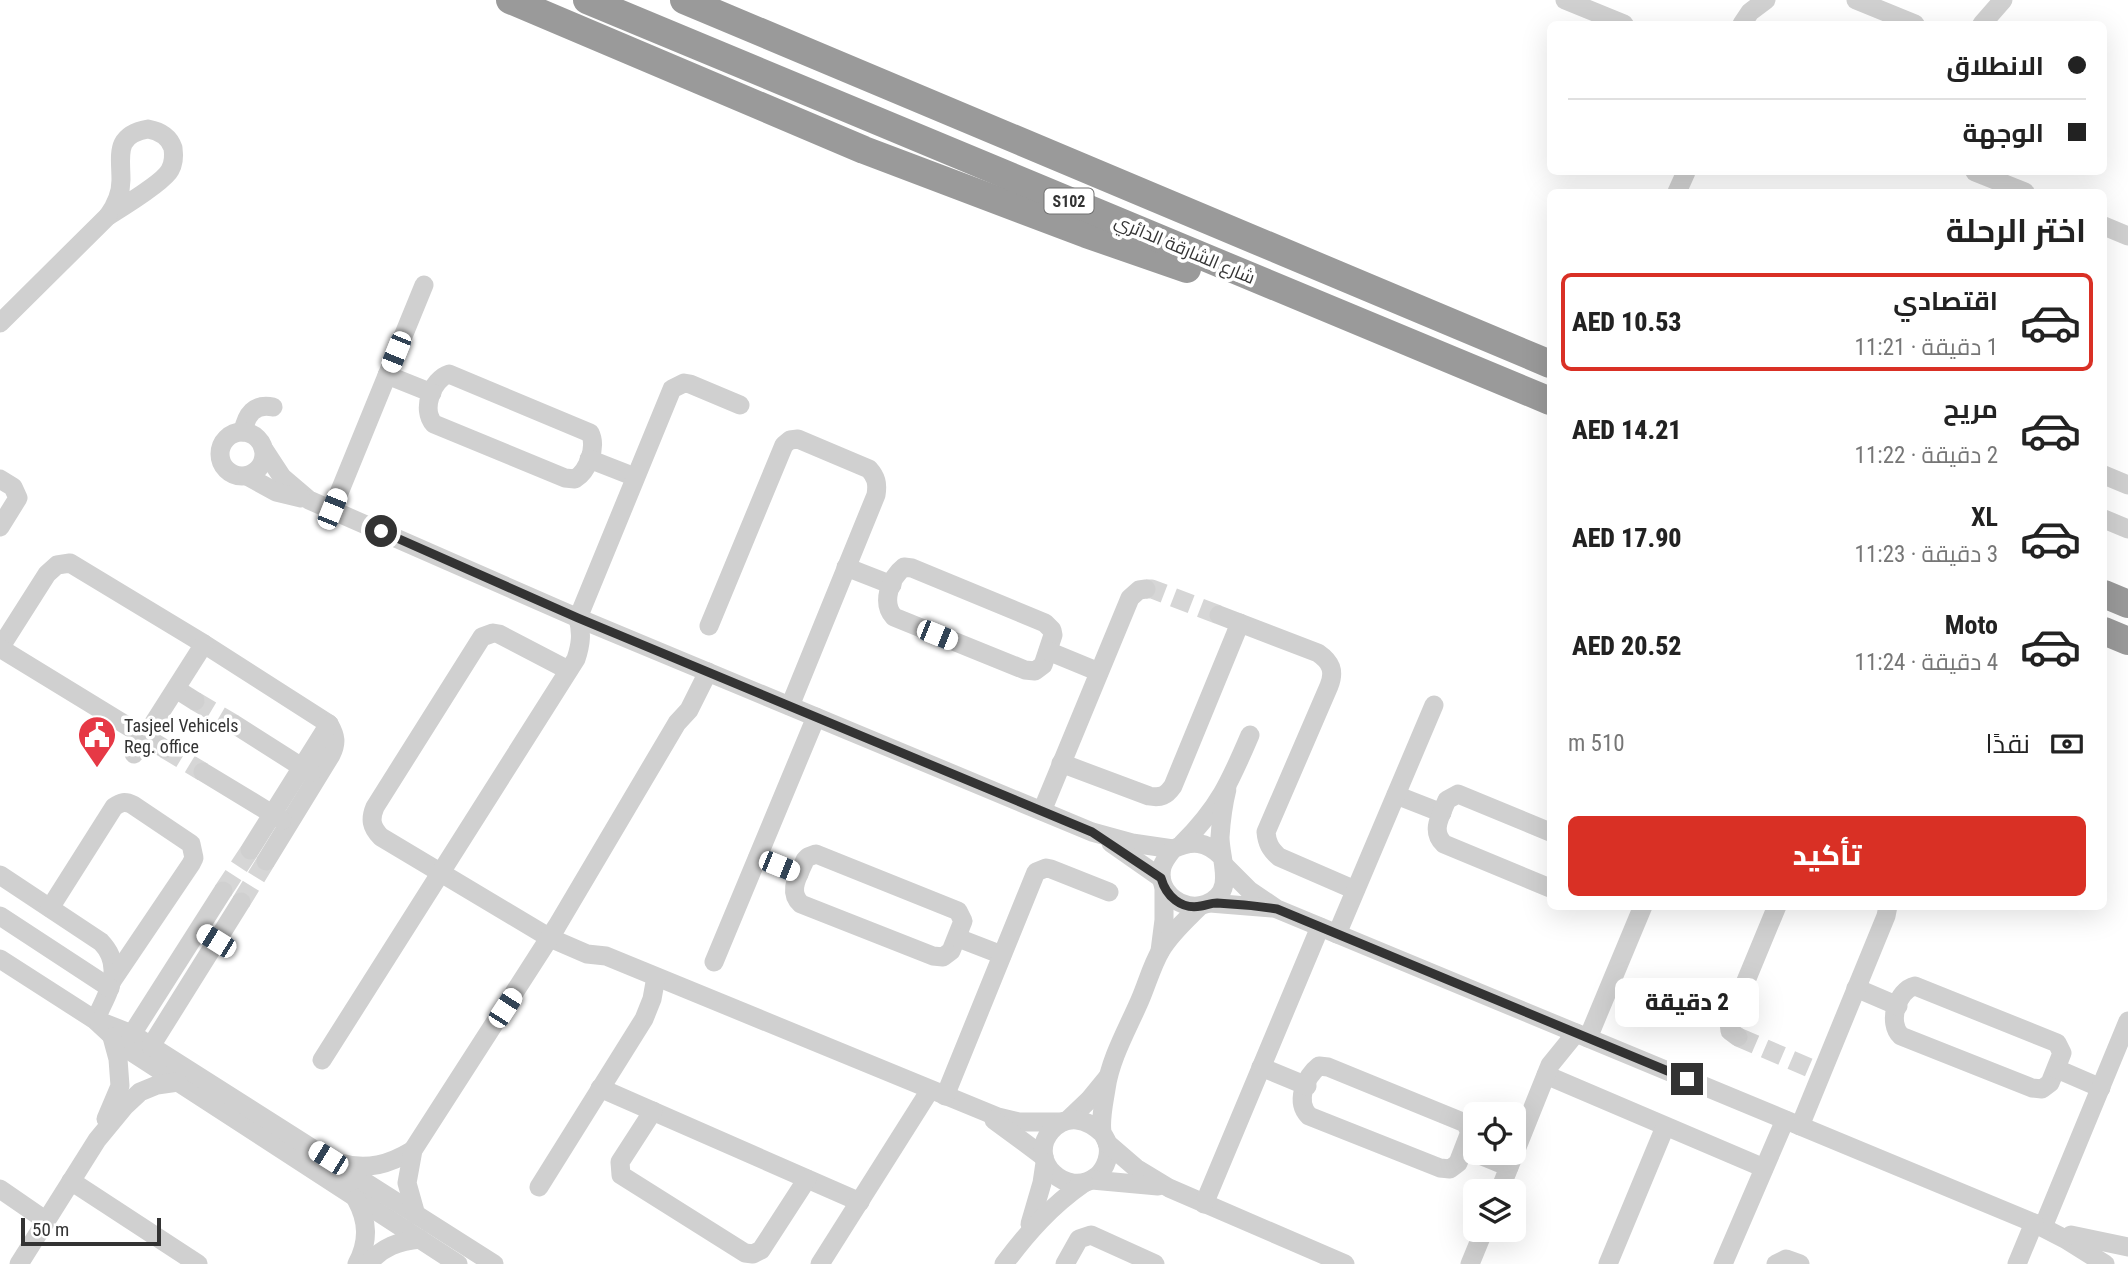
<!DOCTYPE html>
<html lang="ar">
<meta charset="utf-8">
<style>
:root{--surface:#fff;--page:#f6f6f6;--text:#222;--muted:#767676;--line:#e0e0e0;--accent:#d93025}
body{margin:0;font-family:"Roboto Condensed",Cairo,sans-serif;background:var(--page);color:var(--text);direction:rtl;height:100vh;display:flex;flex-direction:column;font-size:26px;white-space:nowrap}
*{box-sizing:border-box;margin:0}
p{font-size:23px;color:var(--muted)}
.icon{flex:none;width:38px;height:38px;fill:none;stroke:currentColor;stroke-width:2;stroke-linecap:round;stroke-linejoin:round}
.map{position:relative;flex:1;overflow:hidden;direction:ltr}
.side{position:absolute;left:1547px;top:189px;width:560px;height:721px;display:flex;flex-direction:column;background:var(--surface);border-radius:10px;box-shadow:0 7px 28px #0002;direction:rtl}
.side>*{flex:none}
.hud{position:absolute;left:1547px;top:21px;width:560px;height:154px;border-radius:10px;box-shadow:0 7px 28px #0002;direction:rtl;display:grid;align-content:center;height:154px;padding:0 21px;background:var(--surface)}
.fabs{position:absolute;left:1463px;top:1102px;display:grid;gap:14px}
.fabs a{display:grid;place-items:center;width:63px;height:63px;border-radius:10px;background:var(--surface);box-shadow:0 7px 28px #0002;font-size:35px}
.scale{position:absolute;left:21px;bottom:18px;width:140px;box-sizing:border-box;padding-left:7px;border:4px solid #333;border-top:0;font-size:19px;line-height:24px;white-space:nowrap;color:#333;-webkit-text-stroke:5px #fff;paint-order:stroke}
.end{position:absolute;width:32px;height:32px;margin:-16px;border:9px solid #333;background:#fff;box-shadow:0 0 0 4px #fff}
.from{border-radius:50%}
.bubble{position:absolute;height:49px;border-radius:10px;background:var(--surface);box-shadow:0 7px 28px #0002;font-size:23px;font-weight:800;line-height:49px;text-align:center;direction:rtl}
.car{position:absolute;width:21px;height:42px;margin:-21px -10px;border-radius:9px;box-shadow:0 0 5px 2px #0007;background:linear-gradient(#fff 24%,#345 0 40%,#fff 0 76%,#345 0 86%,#fff 0)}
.hud b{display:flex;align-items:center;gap:24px;height:66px;font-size:26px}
.hud b+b{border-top:2px solid var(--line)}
.hud i{width:18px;height:18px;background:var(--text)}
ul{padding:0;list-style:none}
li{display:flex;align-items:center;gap:21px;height:98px;margin:0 14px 10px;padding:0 7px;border:4px solid transparent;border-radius:10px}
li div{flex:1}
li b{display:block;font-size:26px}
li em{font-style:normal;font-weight:800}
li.on{border-color:var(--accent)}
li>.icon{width:63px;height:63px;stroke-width:1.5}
h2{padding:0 21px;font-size:32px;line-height:84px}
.pay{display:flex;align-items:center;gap:18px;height:77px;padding:0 21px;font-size:26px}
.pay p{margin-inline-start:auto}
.primary-button{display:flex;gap:14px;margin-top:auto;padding:14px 21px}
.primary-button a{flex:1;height:80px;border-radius:10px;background:var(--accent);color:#fff;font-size:28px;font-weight:800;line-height:80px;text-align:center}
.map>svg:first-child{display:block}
</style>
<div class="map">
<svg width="2128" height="1264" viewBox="0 0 2128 1264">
<rect width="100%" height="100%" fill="#fff"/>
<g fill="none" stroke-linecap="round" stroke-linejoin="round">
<g stroke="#d6d6d6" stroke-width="19" stroke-dasharray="19 10" stroke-linecap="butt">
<polyline points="1146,589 1152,589 1219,615"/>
<polyline points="195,701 234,724"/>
<polyline points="165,749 203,772"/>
<polyline points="223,891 250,850"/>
<polyline points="241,902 266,861"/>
<polyline points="1738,1037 1810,1068"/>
</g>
<g stroke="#d0d0d0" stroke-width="19">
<polyline points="1565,0 1624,24"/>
<polyline points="1856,0 1915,24"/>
<polyline points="1742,24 1750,12 1766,0"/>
<polyline points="1982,24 2003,0"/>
<path d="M148,129C159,131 169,136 173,148C174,155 174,163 170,170C164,182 121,208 108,216C116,205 121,194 121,180C121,155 114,135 148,129Z"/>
<polyline points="1975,172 2025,192"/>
<polyline points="1677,192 1686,172"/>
<polyline points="2104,226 2128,236"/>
<polyline points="0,323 108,216"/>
<path d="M449,374L590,433C597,447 588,471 575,479L565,478L434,424C421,410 432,379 449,374Z"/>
<polyline points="387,375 432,393"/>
<path d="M243,432C246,415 254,403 273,407"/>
<circle cx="242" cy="454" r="22"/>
<polyline points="263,448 282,477 309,500 578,618 1092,832 1132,843 1173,849"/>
<polyline points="589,459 635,477"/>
<polyline points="2104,475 2128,485"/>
<polyline points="247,476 276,492 301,498"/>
<polyline points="0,479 13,487 18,498 0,527"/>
<polyline points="332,510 424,285"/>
<polyline points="2104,519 2128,529"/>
<polyline points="846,567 892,585"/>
<path d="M904,567L912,568L1045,623L1052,630L1053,635L1043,665L1035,671L1025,670L894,617C881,603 890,578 904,567Z"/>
<path d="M1219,615L1318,653C1331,662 1335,671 1329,686L1266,832C1267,843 1270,849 1279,857L1355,890"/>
<path d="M709,626L784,445L790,440L798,439L869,469C876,477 878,483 876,495L790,706"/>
<path d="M0,648L47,574L57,565L70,563L204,644L329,724C336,736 337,743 331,755L266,861"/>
<polyline points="0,648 165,749"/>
<polyline points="1048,651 1099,672"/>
<path d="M568,670L499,634L493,633L482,637L375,807C370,819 371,827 381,837L550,938L587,954L606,956L998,1117L1019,1122H1062"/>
<polyline points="176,689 195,701"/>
<polyline points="234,724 311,773"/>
<polyline points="134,754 204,644"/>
<path d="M1061,763L1149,796C1161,798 1166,796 1173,786L1240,623"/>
<polyline points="203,772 282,820"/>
<polyline points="1396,795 1442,813"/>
<polyline points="1042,811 1130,598 1139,590 1146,589"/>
<path d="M1550,832L1458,794L1447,800C1441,815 1430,831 1444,844L1550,888"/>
<polyline points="1111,843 1161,878"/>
<path d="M1182,844C1219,807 1230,782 1250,735"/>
<polyline points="250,850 329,724"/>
<path d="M816,854L958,911L963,921L951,951L943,957L933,956L801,904C787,891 799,875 805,860L808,857Z"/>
<path d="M1221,856C1206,841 1192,840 1173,849C1169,854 1164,860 1162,867C1156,892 1183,913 1206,904C1237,892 1220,861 1220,837C1221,821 1223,805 1227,789"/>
<polyline points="758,857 799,874"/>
<polyline points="1225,866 1249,890 1277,909 2034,1223 2065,1239 2105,1264"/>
<path d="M0,875L101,942C125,967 108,993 95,1020"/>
<polyline points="1210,903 1272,908"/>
<path d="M50,908L114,807C121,802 125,801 133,805L191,844L194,858L191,864L112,981"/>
<polyline points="0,916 110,988"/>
<polyline points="1337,934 1434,705"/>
<polyline points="958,938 1002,955"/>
<polyline points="1160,951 1164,920 1164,888"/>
<polyline points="0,959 95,1020 124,1047 458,1264"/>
<polyline points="714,962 816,717"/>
<path d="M1915,986L2057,1043L2062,1053L2050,1083L2042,1089L2032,1088L1901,1036C1887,1023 1897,990 1915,986Z"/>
<polyline points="1856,988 1898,1006"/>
<polyline points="99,1021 132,1034 494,1264"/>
<polyline points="132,1034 223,891"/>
<polyline points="1738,1037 1730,1031 1729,1022 1777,906"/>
<polyline points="1588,1038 1643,906"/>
<polyline points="151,1046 241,902"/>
<path d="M322,1060L576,659C581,644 582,633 578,618L672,389L684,383L690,384L740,405"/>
<path d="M1319,1066L1328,1067L1465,1123L1470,1132L1458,1163L1450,1169L1440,1168L1309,1116C1295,1102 1305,1077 1319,1066Z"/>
<polyline points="1261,1067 1307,1086"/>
<polyline points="2057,1069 2101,1088"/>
<polyline points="1546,1075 1764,1168"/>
<polyline points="600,1088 860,1202"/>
<polyline points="945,1096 1036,872 1046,868 1051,869 1109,892"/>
<polyline points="653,1111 620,1162 621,1175 745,1253 753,1254 761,1250 807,1179"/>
<polyline points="106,1119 120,1086 118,1059 112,1037"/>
<polyline points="994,1120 1044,1157"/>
<polyline points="1068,1120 1089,1100 1107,1078"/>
<polyline points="1800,1126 1886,916 1888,906"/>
<path d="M1102,1133C1087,1119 1067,1113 1051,1131C1026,1160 1067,1200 1097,1176C1106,1168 1111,1154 1107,1142C1106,1139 1103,1135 1102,1132C1100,1119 1104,1102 1106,1089C1110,1059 1128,1028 1140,1000C1147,984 1152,965 1161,950C1171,933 1186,920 1200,906"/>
<polyline points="1107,1143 1136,1168 1169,1188 1345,1264"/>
<polyline points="1465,1149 1509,1167"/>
<path d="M341,1163C367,1171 390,1164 413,1150"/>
<polyline points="1092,1180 1158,1186"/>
<polyline points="71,1181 198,1264"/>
<polyline points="539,1187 644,1019 652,999 656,977"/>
<polyline points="0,1189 45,1220"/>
<polyline points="1499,1192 1550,1065 1576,1033"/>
<path d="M356,1199C368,1221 369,1241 357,1264"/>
<polyline points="1204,1204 1320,927"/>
<polyline points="416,1215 407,1183 413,1150 557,926 677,723 689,710 708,672"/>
<polyline points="1030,1224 1042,1183 1045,1163"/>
<polyline points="2043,1227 2128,1021"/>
<polyline points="2071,1235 2128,1247"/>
<polyline points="19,1264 97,1140 125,1106 140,1092 157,1085 178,1082"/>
<path d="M368,1264C382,1247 399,1241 420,1239"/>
<polyline points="820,1264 930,1090"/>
<path d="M1004,1264C1028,1232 1051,1206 1084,1183"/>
<polyline points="1065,1264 1079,1239 1091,1235 1155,1264"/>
<polyline points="1470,1264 1484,1230"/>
<polyline points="1608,1264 1665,1127"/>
<polyline points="1723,1264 1785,1120"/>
<polyline points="1776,1264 1786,1259 1800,1264"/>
<polyline points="2017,1264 2034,1223"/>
</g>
<g stroke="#9a9a9a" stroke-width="28">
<polyline points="510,0 864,150 1086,234 1187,269"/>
<polyline points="587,0 1550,401"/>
<polyline points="684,0 1550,364"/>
<polyline points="2104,594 2128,604"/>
<polyline points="2104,631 2128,641"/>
</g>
</g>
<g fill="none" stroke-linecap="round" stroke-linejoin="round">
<path stroke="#333" stroke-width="9" d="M381,531L578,618L1092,832L1161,878C1166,896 1181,910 1201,906C1207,905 1211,903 1217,903C1237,904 1257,906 1277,909L1687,1079"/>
</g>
<defs>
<symbol id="civic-pin" viewBox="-11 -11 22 30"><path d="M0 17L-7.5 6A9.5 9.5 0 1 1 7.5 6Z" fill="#e63946" stroke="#fff"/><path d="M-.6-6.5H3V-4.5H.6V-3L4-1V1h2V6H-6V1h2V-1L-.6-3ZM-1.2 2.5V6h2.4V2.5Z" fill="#fff"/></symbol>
</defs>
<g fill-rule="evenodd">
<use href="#civic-pin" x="75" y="713" width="44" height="60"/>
</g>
<g text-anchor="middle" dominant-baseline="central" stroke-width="7" stroke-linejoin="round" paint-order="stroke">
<rect fill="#fff" stroke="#707070" stroke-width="2" x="1044.5" y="188.5" width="49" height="25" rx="5"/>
<g font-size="16" font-weight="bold" fill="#333">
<text x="1069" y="201">S102</text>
</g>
<g font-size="18" fill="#333" stroke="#fff">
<text transform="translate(1185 249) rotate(23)">شارع الشارقة الدائري</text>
</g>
<g font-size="18" fill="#333" stroke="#fff" text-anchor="start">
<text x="124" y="725">Tasjeel Vehicels<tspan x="124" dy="21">Reg. office</tspan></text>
</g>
</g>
</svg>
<div class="fabs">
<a><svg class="icon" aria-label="locate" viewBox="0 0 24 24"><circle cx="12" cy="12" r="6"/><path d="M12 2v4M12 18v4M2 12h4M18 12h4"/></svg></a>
<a><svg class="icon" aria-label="layers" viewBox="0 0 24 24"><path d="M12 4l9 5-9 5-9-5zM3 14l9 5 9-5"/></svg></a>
</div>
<div class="scale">50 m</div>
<i class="end from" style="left:381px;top:531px"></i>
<i class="end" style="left:1687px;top:1079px"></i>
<div class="bubble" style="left:1615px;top:978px;width:144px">2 دقيقة</div>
<i class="car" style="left:396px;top:352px;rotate:202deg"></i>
<i class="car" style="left:332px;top:509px;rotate:22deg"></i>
<i class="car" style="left:937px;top:635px;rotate:112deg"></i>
<i class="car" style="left:779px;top:866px;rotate:112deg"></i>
<i class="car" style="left:216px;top:941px;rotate:302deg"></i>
<i class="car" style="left:505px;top:1008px;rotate:33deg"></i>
<i class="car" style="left:328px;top:1158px;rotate:302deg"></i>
<div class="hud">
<b><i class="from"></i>الانطلاق</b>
<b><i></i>الوجهة</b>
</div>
<section class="side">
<h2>اختر الرحلة</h2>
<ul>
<li class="on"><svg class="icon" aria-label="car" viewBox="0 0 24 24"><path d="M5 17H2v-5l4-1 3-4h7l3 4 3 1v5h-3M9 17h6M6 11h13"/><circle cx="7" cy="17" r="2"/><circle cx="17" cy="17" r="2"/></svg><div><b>اقتصادي</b><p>1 دقيقة · 11:21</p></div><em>AED 10.53</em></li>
<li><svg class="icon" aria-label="car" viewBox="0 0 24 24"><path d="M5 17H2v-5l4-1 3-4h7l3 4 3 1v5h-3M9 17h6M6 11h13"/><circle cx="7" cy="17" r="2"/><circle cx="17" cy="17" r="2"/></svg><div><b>مريح</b><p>2 دقيقة · 11:22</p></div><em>AED 14.21</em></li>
<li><svg class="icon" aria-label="car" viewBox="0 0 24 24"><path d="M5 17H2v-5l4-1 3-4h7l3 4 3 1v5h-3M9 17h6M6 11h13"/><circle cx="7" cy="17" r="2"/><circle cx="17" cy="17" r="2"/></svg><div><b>XL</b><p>3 دقيقة · 11:23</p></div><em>AED 17.90</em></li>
<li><svg class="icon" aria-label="car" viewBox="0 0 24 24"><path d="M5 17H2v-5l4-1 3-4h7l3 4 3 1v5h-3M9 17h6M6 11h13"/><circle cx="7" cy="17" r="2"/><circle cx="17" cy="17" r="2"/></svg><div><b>Moto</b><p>4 دقيقة · 11:24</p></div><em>AED 20.52</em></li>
</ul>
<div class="pay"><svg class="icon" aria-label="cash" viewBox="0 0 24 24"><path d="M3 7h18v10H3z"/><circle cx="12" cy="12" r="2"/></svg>نقدًا<p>510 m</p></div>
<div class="primary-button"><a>تأكيد</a></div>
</section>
</div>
